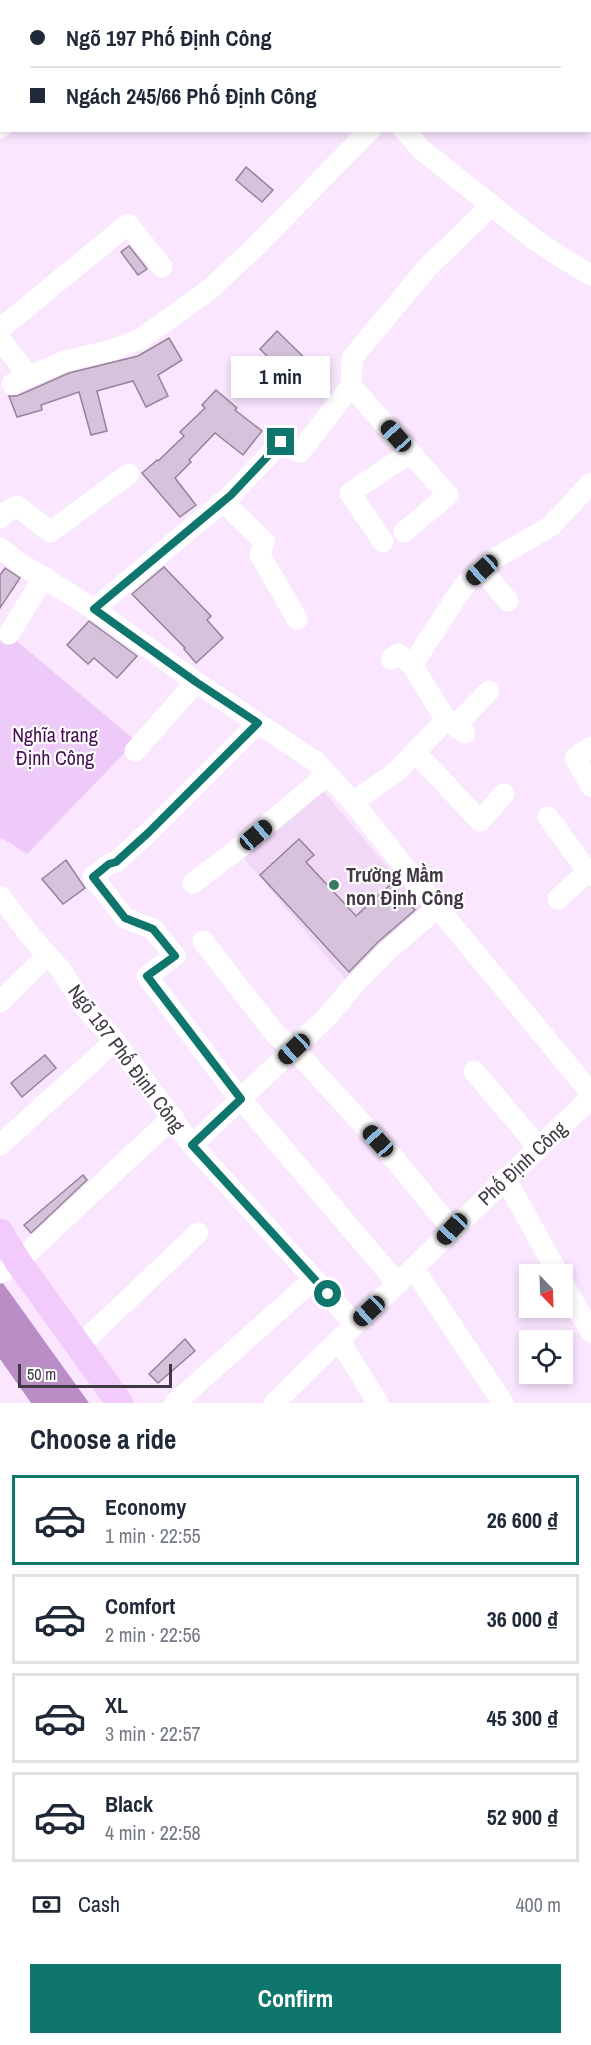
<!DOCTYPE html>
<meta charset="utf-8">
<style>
:root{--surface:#fff;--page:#f6f6f7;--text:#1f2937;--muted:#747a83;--line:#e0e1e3;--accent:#0f766e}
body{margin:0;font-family:"Archivo Narrow",sans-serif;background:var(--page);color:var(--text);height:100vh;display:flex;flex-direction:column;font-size:22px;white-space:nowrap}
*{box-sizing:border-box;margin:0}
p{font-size:20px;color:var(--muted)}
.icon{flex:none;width:33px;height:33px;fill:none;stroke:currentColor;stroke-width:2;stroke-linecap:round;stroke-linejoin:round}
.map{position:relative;height:1403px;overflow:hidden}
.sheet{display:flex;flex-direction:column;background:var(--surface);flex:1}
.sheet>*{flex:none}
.banner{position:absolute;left:0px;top:0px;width:591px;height:132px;box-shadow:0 3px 9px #0003;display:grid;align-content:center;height:132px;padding:0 30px;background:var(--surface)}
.needle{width:39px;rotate:157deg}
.buttons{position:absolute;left:519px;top:1264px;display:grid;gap:12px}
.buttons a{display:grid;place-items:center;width:54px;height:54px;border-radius:0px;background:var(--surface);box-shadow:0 3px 9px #0003;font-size:30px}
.scale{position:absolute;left:18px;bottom:15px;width:154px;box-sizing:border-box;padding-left:6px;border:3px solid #403842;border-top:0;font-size:16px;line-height:21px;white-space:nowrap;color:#403842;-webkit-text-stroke:4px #fff;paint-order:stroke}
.end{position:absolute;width:27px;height:27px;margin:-14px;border:8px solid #0f766e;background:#fff;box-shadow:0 0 0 3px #fff}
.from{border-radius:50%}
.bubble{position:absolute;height:42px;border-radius:0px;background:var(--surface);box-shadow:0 3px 9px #0003;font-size:20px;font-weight:700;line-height:42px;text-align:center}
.car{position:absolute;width:18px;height:36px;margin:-18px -9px;border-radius:8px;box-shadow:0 0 4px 2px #0007;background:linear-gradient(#222 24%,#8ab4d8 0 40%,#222 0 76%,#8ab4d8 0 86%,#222 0)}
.banner b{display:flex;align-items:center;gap:21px;height:57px;font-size:22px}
.banner b+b{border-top:2px solid var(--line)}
.banner i{width:15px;height:15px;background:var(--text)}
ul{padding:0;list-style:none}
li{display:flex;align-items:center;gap:18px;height:90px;margin:0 12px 9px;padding:0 18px;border:3px solid var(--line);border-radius:0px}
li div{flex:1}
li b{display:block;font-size:22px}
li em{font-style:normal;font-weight:700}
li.on{border-color:var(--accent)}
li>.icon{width:54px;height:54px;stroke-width:1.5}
h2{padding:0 30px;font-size:27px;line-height:72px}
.pay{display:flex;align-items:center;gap:15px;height:66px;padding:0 30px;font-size:22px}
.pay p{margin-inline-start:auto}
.action{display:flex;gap:12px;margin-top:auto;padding:12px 30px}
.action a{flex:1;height:69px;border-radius:0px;background:var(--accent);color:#fff;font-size:24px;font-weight:700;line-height:69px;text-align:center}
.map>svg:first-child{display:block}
</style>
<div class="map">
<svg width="591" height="1403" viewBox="0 0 591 1403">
<rect width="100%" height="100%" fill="#fae6ff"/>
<polygon fill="#f0d8f6" points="319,786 425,912 349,984 244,858"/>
<polygon fill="#eecaf8" points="0,627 136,741 27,854 2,838 0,840"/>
<polygon fill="#bb8dc7" points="0,1279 89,1403 31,1403 0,1359"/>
<g fill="#d6c3db" stroke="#948399" stroke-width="1.5">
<polygon points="246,167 273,190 262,202 236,180"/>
<polygon points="129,246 147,269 138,275 121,252"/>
<polygon points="277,331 321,374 307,392 268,360 270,359 260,349"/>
<polygon points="169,338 182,360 158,375 168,396 146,407 133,381 97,391 107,431 91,435 79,392 41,405 42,410 17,417 9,396 17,396 69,373 138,356"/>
<polygon points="216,390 237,408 235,410 262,431 243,455 215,433 189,460 191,462 175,478 196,505 180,517 142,473 157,460 158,461 184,436 180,432 205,408 202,405"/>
<polygon points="164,567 211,616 207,620 223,638 196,663 184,649 185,648 132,594"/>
<polygon points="5,568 20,578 0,608 0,575"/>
<polygon points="89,621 137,656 117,678 94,658 88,664 67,645"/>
<polygon points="299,839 314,855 306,862 356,916 391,884 415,910 378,942 349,972 260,875"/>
<polygon points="66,860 85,888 63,904 42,879"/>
<polygon points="45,1055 56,1068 22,1097 11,1083"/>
<polygon points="83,1175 87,1180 31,1233 24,1225"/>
<polygon points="185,1339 195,1351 158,1383 149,1374"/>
</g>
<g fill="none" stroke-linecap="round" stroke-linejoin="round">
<g stroke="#fff" stroke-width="21">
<polyline points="35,0 36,2"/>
<polyline points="287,0 289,2"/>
<polyline points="469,0 471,2"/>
<polyline points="158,2 162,0"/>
<polyline points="0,42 2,41"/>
<polyline points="590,86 591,87"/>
<polyline points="0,128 2,127"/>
<polyline points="404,130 422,150 531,237 559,256 591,275"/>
<polyline points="0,329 128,224 162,267"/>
<polyline points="0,339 28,375"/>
<polyline points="12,384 65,361 113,350 142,338 209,290 252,250 370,130"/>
<polyline points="351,386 448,495 404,532"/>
<polyline points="223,502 264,541 260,555 297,619"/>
<polyline points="0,518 5,513 17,506 50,532 129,474"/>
<polyline points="383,542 350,493 410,453"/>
<polyline points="0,548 21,564 94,609 196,682 315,761 353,802 418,884 591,1093"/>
<polyline points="482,570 508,601"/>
<polyline points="94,609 231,495 281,442 300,452 351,386 352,358 427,268 492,205"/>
<polyline points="9,634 44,577"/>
<polyline points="391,659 398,654 412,665 446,720 465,733"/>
<polyline points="412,665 463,587 491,561 551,526 591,483"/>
<polyline points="446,720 456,722 462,719 489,691"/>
<polyline points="258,723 148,833 116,862 109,864 93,877 125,918 153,929 175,956 147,976 229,1085 398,1284"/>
<polyline points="591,747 575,758 591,786"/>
<polyline points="135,751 196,682"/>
<polyline points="416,753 480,821 504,794"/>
<polyline points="353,802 396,772 446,720"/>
<polyline points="548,817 591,876"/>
<polyline points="193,883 243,845 327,775"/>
<polyline points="0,896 33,939 62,971 83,1005 115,1041 192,1145 355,1324"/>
<polyline points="558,899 587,872"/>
<polyline points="203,941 276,1035 294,1049 392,1156 452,1229"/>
<polyline points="0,1002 48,955"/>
<polyline points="474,1071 539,1148"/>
<polyline points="0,1145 115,1041"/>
<polyline points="192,1145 328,1016 354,985 386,952 438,907"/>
<polyline points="505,1178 559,1275"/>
<polyline points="414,1269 503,1403"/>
<polyline points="0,1273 18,1262 173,1117"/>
<polyline points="562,1282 591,1332"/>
<polyline points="339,1340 378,1403"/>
<polyline points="79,1346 198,1233"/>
<polyline points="175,1403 314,1279"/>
<path d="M274,1403C379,1301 484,1199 591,1098"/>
</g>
<polyline stroke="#f2cbfc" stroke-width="27" points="0,1232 18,1262 120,1403"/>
</g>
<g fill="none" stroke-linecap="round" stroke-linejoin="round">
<polyline stroke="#0f766e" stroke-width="8" points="281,442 231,495 94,609 196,682 258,723 148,833 116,862 109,864 93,877 125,918 153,929 175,956 147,976 241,1099 192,1145 328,1294"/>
</g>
<circle fill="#3c7964" stroke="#fff" stroke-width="2" cx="334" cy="885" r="6"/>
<g text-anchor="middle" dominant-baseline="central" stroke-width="4.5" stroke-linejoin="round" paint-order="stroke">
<g font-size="20" fill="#490e56" stroke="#fff">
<text x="55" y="734">Nghĩa trang<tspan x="55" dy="23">Định Công</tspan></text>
</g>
<g font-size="20" font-weight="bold" fill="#403842" stroke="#fff" text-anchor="start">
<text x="346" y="874">Trường Mầm<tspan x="346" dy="23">non Định Công</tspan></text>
</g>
<g font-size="20" fill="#403842" stroke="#fff">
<text transform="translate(127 1058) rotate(53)">Ngõ 197 Phố Định Công</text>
<text transform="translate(522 1163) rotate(-43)">Phố Định Công</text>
</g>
</g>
</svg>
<div class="buttons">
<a><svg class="needle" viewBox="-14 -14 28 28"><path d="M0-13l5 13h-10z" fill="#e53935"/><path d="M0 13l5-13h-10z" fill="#747a83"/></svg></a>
<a><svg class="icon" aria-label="locate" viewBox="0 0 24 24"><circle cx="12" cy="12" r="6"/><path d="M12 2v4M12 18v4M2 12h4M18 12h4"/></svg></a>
</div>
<div class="scale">50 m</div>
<i class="end from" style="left:328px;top:1294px"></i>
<i class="end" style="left:281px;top:442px"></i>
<div class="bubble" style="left:231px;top:356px;width:99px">1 min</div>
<i class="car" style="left:396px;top:436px;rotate:318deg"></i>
<i class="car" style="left:482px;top:570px;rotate:228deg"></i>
<i class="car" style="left:256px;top:835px;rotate:50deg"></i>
<i class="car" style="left:294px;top:1049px;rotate:227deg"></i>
<i class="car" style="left:378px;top:1141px;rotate:318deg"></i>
<i class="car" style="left:452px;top:1229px;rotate:223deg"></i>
<i class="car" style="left:369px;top:1311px;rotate:227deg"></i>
<div class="banner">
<b><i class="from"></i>Ngõ 197 Phố Định Công</b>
<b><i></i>Ngách 245/66 Phố Định Công</b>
</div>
</div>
<section class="sheet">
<h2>Choose a ride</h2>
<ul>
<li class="on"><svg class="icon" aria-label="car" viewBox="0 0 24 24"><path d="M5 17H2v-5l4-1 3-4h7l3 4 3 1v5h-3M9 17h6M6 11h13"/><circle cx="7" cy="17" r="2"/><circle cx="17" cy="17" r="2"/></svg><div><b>Economy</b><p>1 min · 22:55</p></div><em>26 600 ₫</em></li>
<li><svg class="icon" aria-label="car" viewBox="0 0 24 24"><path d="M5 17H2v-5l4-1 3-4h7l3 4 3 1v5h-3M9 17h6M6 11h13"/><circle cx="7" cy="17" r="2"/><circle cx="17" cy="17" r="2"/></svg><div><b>Comfort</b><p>2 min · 22:56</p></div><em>36 000 ₫</em></li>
<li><svg class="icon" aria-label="car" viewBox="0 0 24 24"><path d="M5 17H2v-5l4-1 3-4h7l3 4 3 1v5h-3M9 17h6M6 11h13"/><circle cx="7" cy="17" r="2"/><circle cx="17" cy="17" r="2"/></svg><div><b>XL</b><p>3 min · 22:57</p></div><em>45 300 ₫</em></li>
<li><svg class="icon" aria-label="car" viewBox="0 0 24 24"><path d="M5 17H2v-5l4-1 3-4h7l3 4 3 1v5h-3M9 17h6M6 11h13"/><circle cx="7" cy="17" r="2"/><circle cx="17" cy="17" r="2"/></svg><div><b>Black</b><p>4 min · 22:58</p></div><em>52 900 ₫</em></li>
</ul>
<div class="pay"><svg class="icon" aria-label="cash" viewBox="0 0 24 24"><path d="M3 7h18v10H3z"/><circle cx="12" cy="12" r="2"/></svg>Cash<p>400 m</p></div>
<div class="action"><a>Confirm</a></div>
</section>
